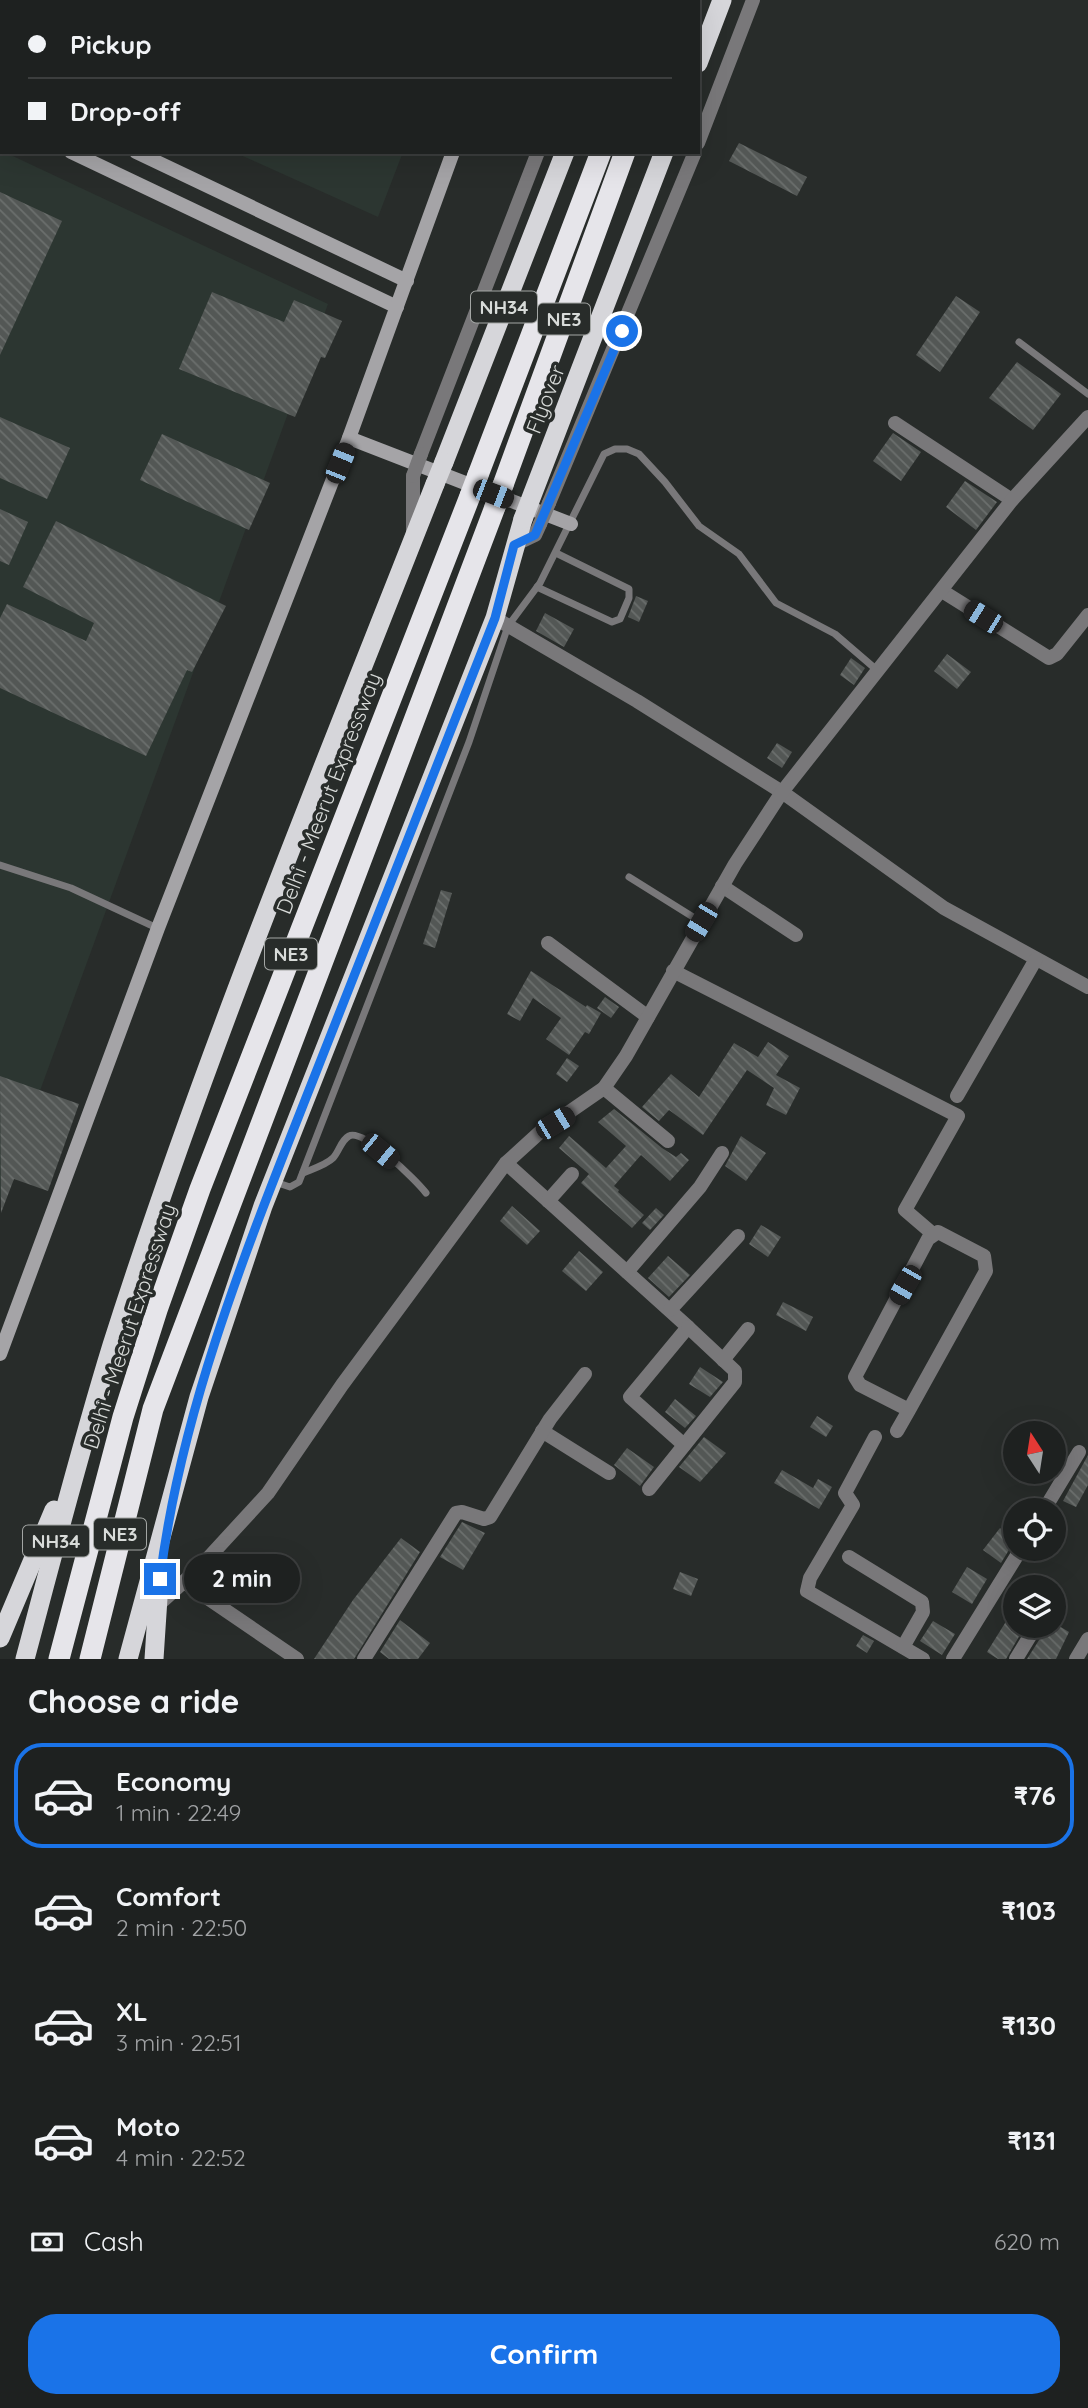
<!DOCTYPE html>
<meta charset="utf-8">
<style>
:root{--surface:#1e2120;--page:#262929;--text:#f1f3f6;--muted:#a1a3a5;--line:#3c3e3e;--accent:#1a73e8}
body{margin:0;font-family:Quicksand,sans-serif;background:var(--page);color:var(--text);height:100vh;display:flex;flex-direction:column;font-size:26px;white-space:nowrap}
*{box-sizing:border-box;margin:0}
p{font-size:23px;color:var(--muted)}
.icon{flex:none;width:38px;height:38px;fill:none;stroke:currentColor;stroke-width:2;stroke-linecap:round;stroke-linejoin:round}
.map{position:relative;height:1659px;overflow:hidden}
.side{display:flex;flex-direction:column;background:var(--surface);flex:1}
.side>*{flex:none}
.top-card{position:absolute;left:0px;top:0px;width:700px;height:154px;box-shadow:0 7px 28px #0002,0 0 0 2px var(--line);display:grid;align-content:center;height:154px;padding:0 28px;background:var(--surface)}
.needle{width:46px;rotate:348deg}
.tools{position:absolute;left:1003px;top:1421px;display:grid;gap:14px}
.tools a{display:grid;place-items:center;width:63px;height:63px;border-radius:50%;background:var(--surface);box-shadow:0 7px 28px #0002,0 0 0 2px var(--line);font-size:35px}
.end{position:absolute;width:32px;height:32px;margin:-16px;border:9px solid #1a73e8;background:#fff;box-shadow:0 0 0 4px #fff}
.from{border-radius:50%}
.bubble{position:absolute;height:49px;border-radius:24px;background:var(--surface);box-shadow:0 7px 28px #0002,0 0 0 2px var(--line);font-size:23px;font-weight:700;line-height:49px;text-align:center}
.car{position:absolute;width:21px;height:42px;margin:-21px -10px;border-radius:9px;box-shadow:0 0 5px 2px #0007;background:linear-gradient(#222 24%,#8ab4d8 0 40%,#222 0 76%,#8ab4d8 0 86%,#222 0)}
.top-card b{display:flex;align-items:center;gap:24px;height:66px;font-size:26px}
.top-card b+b{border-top:2px solid var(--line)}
.top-card i{width:18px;height:18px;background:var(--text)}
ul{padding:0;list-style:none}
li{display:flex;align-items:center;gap:21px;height:105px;margin:0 14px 10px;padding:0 14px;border:4px solid transparent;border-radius:28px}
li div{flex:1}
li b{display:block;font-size:26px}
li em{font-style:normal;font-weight:700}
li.selected{border-color:var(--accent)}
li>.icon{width:63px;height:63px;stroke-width:1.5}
h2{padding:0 28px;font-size:32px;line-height:84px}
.pay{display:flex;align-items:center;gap:18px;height:77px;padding:0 28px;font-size:26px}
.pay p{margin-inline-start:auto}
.primary-button{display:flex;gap:14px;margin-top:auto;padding:14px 28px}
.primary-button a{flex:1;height:80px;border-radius:28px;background:var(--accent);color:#fff;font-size:28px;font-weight:700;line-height:80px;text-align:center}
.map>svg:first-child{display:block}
</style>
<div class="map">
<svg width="1088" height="1659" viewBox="0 0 1088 1659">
<defs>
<pattern id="building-back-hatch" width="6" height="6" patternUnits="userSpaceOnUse" patternTransform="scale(1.75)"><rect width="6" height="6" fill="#535755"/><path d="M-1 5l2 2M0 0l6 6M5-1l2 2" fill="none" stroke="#6b6f6d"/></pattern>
</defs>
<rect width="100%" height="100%" fill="#282c2a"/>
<g fill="#2c3631">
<polygon points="0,0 465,0 2,2 2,48"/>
<polygon points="0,150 328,304 0,1200"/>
<polygon points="234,152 403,152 378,217"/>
</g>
<g fill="url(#building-back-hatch)">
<polygon points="739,143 807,177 797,196 729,161"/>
<polygon points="0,192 62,221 0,355"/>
<polygon points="212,292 284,322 294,300 342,321 325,358 321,357 295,417 179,369"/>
<polygon points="956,296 980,312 940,372 916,355"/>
<polygon points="1017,362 1061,394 1033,430 989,398"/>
<polygon points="0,417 70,448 47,499 0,478"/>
<polygon points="893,433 921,452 901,481 873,461"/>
<polygon points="162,434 270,483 249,530 140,480"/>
<polygon points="965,481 997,502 976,530 946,507"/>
<polygon points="0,509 28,522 9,565 0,561"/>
<polygon points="56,521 226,606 192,672 187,670 146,756 0,688 0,618 7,604 86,641 94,623 23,587"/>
<polygon points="636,596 648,601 639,622 628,617"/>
<polygon points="545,613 574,629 564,647 536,631"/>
<polygon points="947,654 971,672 957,689 934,671"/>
<polygon points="851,658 865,668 854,685 840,675"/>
<polygon points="777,743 792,752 782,768 767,758"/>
<polygon points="441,890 452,893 435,948 423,944"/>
<polygon points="531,971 586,1007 587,1005 601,1013 589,1034 585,1032 569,1055 546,1039 561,1018 533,998 520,1021 507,1014"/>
<polygon points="605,997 619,1007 611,1018 597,1008"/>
<polygon points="768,1042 789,1056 776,1075 800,1088 786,1115 766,1105 774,1088 747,1070 703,1135 669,1110 659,1121 642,1107 671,1074 699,1097 734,1043 758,1057"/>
<polygon points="567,1058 579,1066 567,1082 556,1074"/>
<polygon points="0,1076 79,1104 48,1191 14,1179 1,1213"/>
<polygon points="614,1109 662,1148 676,1157 681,1153 689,1160 670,1181 641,1155 614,1186 619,1190 618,1192 644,1215 632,1228 581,1183 589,1174 559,1148 569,1136 606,1168 626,1146 598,1122"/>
<polygon points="741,1136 766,1153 746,1181 725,1166"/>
<polygon points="512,1206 540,1231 527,1245 500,1221"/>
<polygon points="656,1208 664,1215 650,1230 642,1223"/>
<polygon points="761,1225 781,1237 768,1257 749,1244"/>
<polygon points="579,1251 603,1272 586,1291 562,1271"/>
<polygon points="668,1256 690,1275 669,1297 648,1278"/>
<polygon points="783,1302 813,1317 806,1331 776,1315"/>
<polygon points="700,1367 723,1382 710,1397 689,1384"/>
<polygon points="675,1399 696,1416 685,1428 665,1412"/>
<polygon points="817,1416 833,1426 826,1437 810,1427"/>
<polygon points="704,1437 726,1453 700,1482 679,1467"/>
<polygon points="627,1448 654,1467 640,1486 614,1465"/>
<polygon points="1088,1455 1088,1485 1076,1507 1063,1501"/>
<polygon points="782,1470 813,1488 818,1479 832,1487 819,1509 774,1483"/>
<polygon points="462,1522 485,1533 463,1570 440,1557"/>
<polygon points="1000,1528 1015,1540 1001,1563 983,1550"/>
<polygon points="401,1538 420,1552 354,1659 314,1659 353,1600"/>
<polygon points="967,1567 987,1579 972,1604 952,1592"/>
<polygon points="680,1572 698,1579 691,1596 673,1589"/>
<polygon points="1015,1607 1015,1626 1025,1626 1006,1659 998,1659 987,1652"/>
<polygon points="400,1620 430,1643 418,1659 389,1659 380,1652"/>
<polygon points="933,1621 955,1634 942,1655 920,1641"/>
<polygon points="1048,1626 1059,1626 1069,1632 1056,1659 1027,1659"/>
<polygon points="863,1635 874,1641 867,1653 856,1646"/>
</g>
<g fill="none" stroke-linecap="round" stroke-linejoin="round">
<g stroke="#79787a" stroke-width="7">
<polyline points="1019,342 1088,394"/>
<polyline points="537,587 612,622 620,619 629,598 629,589 556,553"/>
<polyline points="0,865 71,888 157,928"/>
<polyline points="629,877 701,922"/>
<path d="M303,1173C312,1169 326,1165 333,1158C339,1152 341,1140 349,1136C363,1128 416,1180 426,1193"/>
<polyline points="275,1182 290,1187 299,1182 469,742 508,626 540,583 604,454 615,449 627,449 639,454 665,482 699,526 739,554 776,603 835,634 878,671"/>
</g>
<g stroke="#79787a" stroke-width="14">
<polyline points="895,423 1012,500"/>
<polyline points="942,591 1049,658 1057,654 1088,615"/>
<polyline points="495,618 637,701 782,792 944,908 1088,987"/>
<polyline points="722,886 796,935"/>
<polyline points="548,943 648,1017"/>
<polyline points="673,971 958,1116 905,1210 933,1234"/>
<polyline points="604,1088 668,1141"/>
<polyline points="957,1096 1036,959"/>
<polyline points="506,1163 688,1327 630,1397 684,1445"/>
<polyline points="548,1201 572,1174"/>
<polyline points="627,1272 700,1187 722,1153"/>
<polyline points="670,1310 738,1236"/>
<polyline points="723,1360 748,1329"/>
<polyline points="542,1431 609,1473"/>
<polyline points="897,1431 909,1410 986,1271 984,1256 938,1232 928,1239 855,1377 860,1385 909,1410"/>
<polyline points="875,1437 845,1493 853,1505 810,1578 807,1591 923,1659"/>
<polyline points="649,1489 735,1382 735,1371 688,1327"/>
<polyline points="1044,1510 1079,1452"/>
<polyline points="849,1557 922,1602 923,1612 903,1647"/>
<polyline points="184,1582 297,1659"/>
<polyline points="157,1606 200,1567 268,1493 342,1385 506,1163 539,1133 604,1088 626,1056 735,864 782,792 1012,500 1088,417"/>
<polyline points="364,1659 456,1513 462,1512 484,1519 490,1517 550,1419 585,1374"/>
<polyline points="953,1659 1021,1549"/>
<polyline points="1016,1659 1036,1626"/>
<polyline points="1076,1659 1088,1639"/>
</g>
<g stroke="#79787a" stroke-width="14">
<polyline points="596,2 596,0"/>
<polyline points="698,143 753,0"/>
<polyline points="421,454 538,152"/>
<polyline points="413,476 413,532"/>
<polyline points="549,503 695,152"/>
<polyline points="514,545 535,535 540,524"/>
</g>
<g stroke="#a5a4a7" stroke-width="14">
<polyline points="507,2 508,0"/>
<polyline points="0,88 2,88"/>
<polyline points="0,119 2,120"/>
<polyline points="71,152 397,307"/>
<polyline points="136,152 407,281"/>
<polyline points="349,438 571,524"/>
<polyline points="0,1354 158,928 349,438 453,152"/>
</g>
<g stroke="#d6d6da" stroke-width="19">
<polyline points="624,2 625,0"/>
<polyline points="698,63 722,0"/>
<polyline points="444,462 565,152"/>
<polyline points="0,1638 54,1510"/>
<path d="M25,1659C53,1554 80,1449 112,1345C205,1053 323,769 435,484"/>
<polyline points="128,1659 199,1397 263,1206 495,618 523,519"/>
<polyline points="154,1659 159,1583"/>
</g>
<g stroke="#e6e5ea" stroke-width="21">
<polyline points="660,2 660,0"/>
<polyline points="684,2 685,0"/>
<polyline points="478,475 601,152"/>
<polyline points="503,485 625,152"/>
<polyline points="59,1659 123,1417 157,1310 200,1189 470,496"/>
<polyline points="90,1659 153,1409 495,507"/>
</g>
<g stroke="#79787a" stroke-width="14">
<polyline points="413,476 421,454"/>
<polyline points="540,524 549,503"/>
</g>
<g stroke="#d6d6da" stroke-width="19">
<polyline points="435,484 444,462"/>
<polyline points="523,519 664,152"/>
</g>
<g stroke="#e6e5ea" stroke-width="21">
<polyline points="470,496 478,475"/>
<polyline points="495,507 503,485"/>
</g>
</g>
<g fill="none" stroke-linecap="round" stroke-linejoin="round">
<path stroke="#1a73e8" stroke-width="9" d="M160,1579C181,1407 250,1240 313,1080C373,926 434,772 495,618L514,545L535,535L622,331"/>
</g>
<g text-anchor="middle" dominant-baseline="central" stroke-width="7" stroke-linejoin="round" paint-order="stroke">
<g fill="#282c2a" stroke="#a3a6a4" stroke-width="2">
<rect x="471" y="291.5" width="66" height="31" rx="5"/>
<rect x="538" y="303.5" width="52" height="31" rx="5"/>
<rect x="265" y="938.5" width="52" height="31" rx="5"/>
<rect x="94" y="1518.5" width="52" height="31" rx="5"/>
<rect x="23" y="1525.5" width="66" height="31" rx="5"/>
</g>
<g font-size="19" font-weight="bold" fill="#d8dbd9">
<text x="504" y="307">NH34</text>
<text x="564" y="319">NE3</text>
<text x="291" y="954">NE3</text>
<text x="120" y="1534">NE3</text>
<text x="56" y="1541">NH34</text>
</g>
<g font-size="21" fill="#d8dbd9" stroke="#282c2a">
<text transform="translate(545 399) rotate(-69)">Flyover</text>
<text transform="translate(328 793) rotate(-69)">Delhi - Meerut Expressway</text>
<text transform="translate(129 1326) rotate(-72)">Delhi - Meerut Expressway</text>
</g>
</g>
</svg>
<div class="tools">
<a><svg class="needle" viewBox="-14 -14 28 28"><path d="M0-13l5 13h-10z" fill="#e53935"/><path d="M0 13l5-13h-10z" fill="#a1a3a5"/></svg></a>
<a><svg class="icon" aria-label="locate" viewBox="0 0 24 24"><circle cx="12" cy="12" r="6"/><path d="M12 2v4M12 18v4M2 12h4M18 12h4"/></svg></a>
<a><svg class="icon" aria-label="layers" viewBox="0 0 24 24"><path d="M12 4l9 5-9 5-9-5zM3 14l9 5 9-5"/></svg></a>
</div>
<i class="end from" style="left:622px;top:331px"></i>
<i class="end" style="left:160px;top:1579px"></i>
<div class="bubble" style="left:184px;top:1554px;width:116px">2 min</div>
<i class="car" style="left:340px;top:463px;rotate:22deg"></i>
<i class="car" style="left:493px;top:494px;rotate:111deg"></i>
<i class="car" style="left:983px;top:617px;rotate:302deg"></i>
<i class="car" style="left:701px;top:922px;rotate:211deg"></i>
<i class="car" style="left:555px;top:1123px;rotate:59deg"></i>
<i class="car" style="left:380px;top:1151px;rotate:129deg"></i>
<i class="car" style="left:905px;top:1285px;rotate:210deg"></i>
<div class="top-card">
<b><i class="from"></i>Pickup</b>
<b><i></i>Drop-off</b>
</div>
</div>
<section class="side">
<h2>Choose a ride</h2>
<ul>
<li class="selected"><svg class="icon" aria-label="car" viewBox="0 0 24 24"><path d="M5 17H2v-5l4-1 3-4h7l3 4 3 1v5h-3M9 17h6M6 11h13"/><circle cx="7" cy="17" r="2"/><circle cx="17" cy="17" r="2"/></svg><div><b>Economy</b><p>1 min · 22:49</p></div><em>₹76</em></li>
<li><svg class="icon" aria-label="car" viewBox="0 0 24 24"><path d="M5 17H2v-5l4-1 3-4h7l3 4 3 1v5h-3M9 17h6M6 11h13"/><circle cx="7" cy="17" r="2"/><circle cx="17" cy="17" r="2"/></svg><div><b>Comfort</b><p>2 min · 22:50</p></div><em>₹103</em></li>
<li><svg class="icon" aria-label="car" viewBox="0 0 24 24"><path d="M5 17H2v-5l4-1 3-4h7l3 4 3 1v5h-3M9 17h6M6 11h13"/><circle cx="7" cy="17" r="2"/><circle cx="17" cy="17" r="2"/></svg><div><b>XL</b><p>3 min · 22:51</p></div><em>₹130</em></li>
<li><svg class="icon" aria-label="car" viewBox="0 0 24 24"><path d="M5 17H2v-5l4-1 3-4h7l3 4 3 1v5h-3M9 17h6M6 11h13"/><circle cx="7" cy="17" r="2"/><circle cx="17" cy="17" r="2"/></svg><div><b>Moto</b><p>4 min · 22:52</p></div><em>₹131</em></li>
</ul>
<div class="pay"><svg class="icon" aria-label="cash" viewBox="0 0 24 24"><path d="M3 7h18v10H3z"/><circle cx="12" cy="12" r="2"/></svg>Cash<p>620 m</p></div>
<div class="primary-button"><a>Confirm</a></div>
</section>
